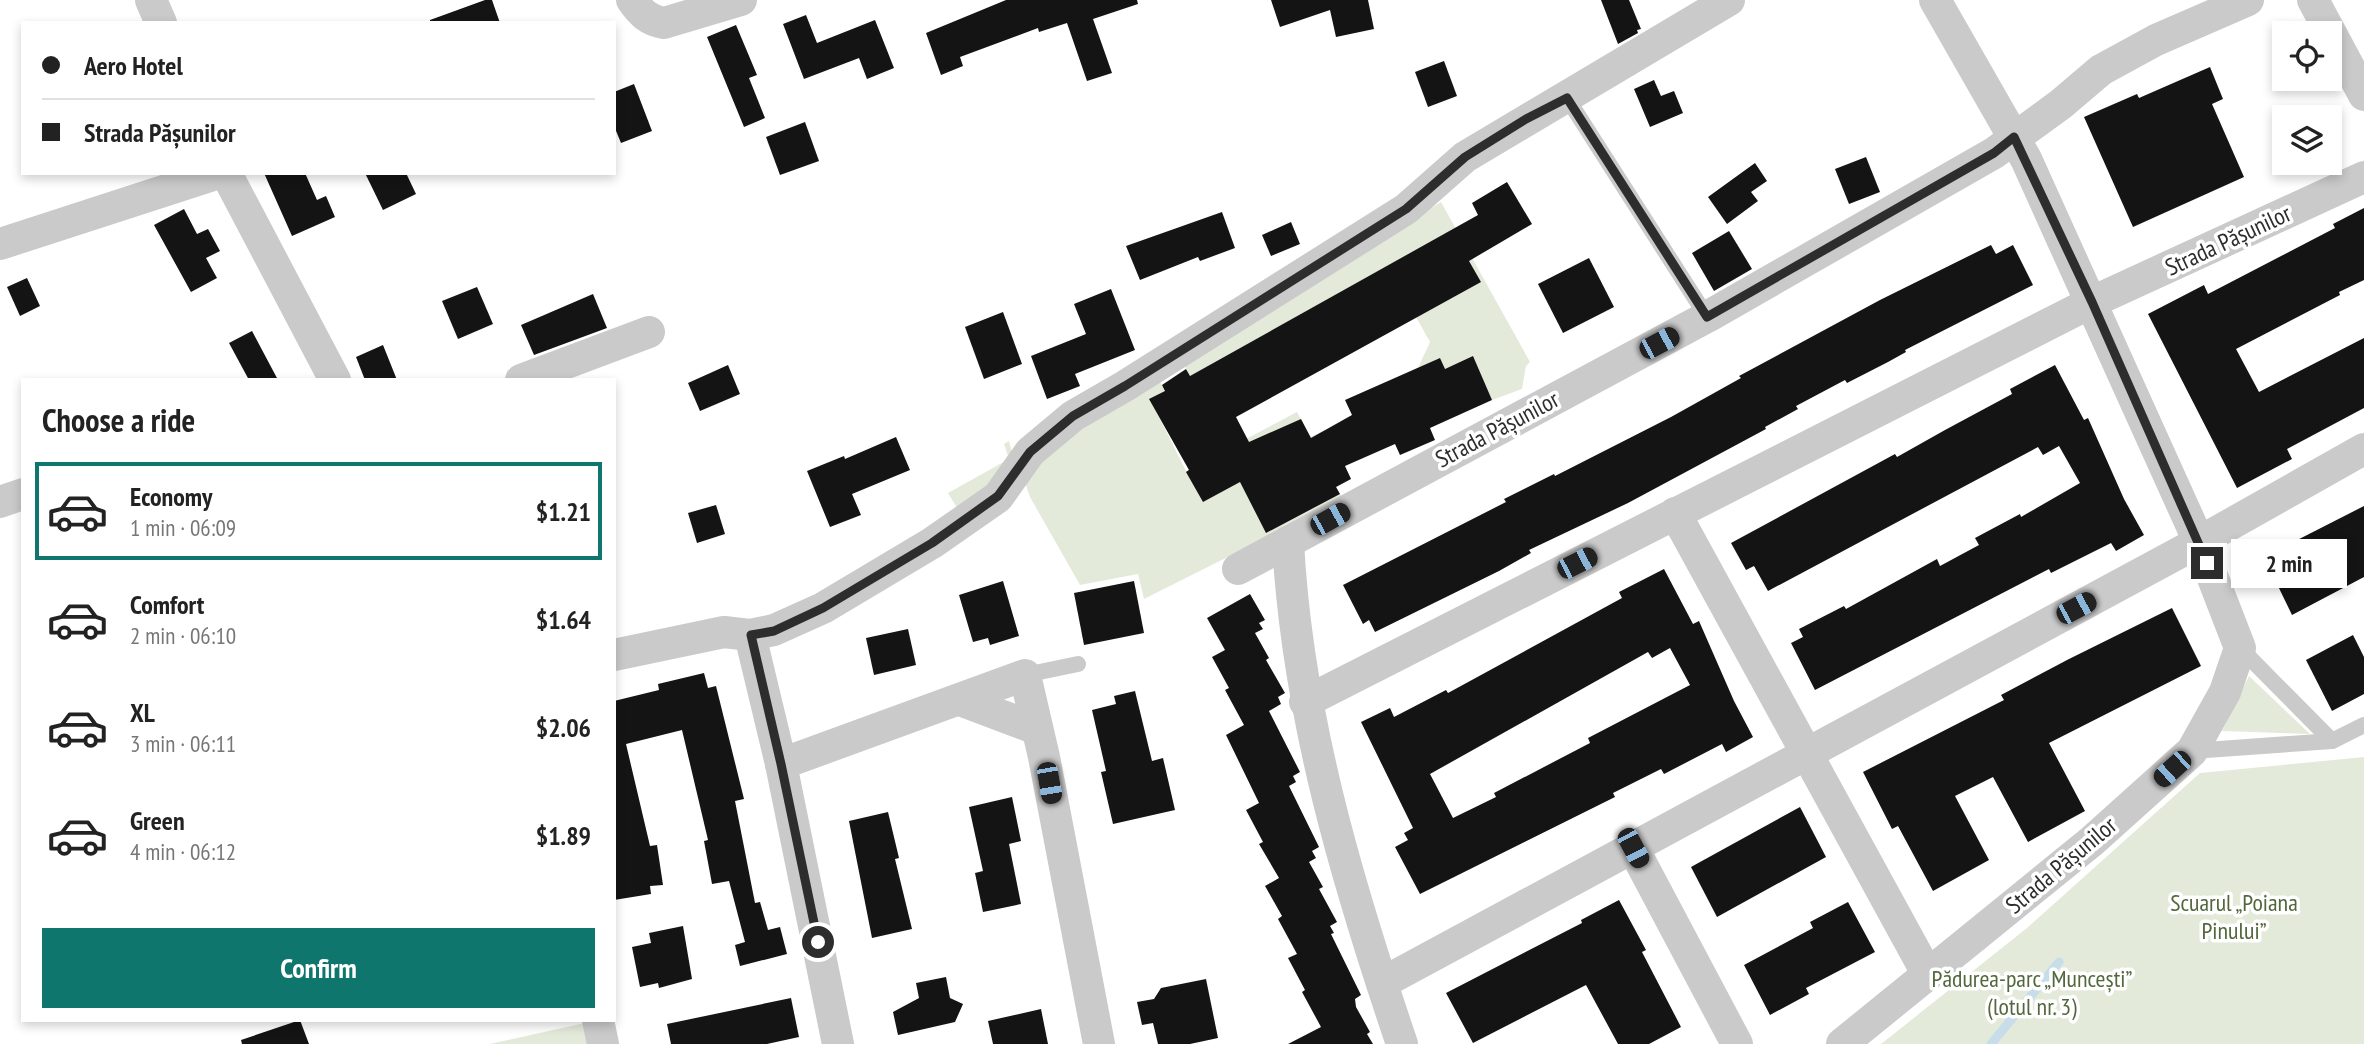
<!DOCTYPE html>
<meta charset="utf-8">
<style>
:root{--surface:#fff;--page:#f2f2f2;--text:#222;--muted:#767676;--line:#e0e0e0;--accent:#0f766e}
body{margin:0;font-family:"PT Sans Narrow",sans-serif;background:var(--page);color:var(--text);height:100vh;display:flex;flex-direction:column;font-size:26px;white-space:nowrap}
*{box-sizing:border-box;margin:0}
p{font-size:23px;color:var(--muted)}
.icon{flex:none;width:38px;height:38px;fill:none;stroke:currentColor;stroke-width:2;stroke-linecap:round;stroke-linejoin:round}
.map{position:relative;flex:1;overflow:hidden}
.sheet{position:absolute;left:21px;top:378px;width:595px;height:644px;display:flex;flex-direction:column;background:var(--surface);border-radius:0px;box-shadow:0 4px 10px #0003}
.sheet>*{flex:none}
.guide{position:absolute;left:21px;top:21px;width:595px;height:154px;border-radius:0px;box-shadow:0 4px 10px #0003;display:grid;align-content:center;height:154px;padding:0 21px;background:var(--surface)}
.controls{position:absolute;left:2272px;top:21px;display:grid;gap:14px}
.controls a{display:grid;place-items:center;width:70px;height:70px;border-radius:0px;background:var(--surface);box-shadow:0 4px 10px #0003;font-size:35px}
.end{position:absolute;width:32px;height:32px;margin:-16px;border:9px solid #2d2d2d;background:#fff;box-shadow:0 0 0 4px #fff}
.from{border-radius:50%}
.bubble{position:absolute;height:49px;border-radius:0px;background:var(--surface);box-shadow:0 4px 10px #0003;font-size:23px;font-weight:700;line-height:49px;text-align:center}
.car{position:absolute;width:21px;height:42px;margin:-21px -10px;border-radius:9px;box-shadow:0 0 5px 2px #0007;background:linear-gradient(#222 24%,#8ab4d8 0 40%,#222 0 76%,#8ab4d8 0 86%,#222 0)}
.guide b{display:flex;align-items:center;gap:24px;height:66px;font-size:26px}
.guide b+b{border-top:2px solid var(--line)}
.guide i{width:18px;height:18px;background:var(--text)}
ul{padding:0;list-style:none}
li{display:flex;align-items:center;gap:21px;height:98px;margin:0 14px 10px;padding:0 7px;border:4px solid transparent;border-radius:0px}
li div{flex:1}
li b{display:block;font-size:26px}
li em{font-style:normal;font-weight:700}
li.active{border-color:var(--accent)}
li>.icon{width:63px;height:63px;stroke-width:1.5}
h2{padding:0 21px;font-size:32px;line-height:84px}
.cta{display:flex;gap:14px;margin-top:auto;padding:14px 21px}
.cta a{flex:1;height:80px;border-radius:0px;background:var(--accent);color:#fff;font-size:28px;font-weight:700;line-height:80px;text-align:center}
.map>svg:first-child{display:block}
</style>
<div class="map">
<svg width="2364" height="1044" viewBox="0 0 2364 1044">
<rect width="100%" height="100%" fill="#fff"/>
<g fill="#e3eada">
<polygon points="1441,202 1530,362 1526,366 1522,389 1492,400 1473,357 1445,369 1440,358 1418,368 1430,342 1416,317 1452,230 1190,376 1182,361"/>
<polygon points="1160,382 1165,391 1150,399 1186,471 1297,412 1310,437 1325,430 1351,479 1336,487 1343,499 1144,599 1138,574 1080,585 1030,497 1025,482 1055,445"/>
<polygon points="1009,441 1014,460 961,514 948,493 1009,459 1004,444"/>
<polygon points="2249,676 2310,734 2222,731"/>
<polygon points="2364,757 2364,1044 1881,1044 2027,928 2200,773"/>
<polygon points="585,1023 590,1044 490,1044"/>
</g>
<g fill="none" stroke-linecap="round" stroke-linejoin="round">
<polyline stroke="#c7ddea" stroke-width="9" points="1991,1044 2059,962"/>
</g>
<g fill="#141414" fill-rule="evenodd">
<polygon points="485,0 492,0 500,23 430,23 430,20"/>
<polygon points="1006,0 1137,0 1138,4 1093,19 1112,73 1087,81 1067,23 1039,32 1038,28 960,57 963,66 941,75 926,33"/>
<polygon points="1271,0 1368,0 1374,29 1336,37 1330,10 1280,27"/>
<polygon points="1601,0 1629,0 1641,29 1637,30 1638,33 1618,44"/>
<polygon points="806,15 817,43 875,20 894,68 867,79 859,58 804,79 783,24"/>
<polygon points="736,25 757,75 749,78 765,118 744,127 707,37"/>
<polygon points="1444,61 1457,96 1428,107 1415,72"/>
<polygon points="2210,67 2223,99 2212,104 2244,177 2133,227 2084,117 2137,94 2139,98"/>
<polygon points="1654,80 1661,96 1674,91 1683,113 1650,127 1634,89"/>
<polygon points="634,84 652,131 621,143 614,126 614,92"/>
<polygon points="805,122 819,161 780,175 766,137"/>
<polygon points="1866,157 1880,192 1849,204 1835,169"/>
<polygon points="1755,163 1767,181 1751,192 1758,201 1727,224 1708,197"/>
<polygon points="264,173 305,173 317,200 326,196 335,217 292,236"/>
<polygon points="365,173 406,173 416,194 383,210"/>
<polygon points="1507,182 1532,224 1469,261 1481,282 1236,417 1249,442 1301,419 1311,438 1352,415 1345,400 1440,358 1445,369 1473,356 1492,400 1430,428 1435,440 1400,455 1395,444 1345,466 1351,479 1336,487 1340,494 1266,533 1240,482 1203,502 1186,472 1189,470 1149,399 1165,391 1162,385 1186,369 1190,376 1478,215 1472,203"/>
<polygon points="2364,208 2364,280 2339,292 2340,295 2236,349 2259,392 2364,338 2364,408 2287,449 2292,459 2237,488 2148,314 2204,285 2208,294 2335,228 2333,224"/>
<polygon points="184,209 197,234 208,229 220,251 206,258 217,278 191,292 154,225"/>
<polygon points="1222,212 1235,248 1200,261 1198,257 1140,280 1126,246"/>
<polygon points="1291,222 1300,244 1271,256 1262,235"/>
<polygon points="1729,231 1752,269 1714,291 1692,253"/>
<polygon points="1991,245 1996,254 2013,245 2033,285 1905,350 1906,352 1888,362 1847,383 1845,380 1796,406 1798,409 1765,427 1766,429 1628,503 1529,550 1531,553 1499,571 1375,632 1369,620 1363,624 1343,585 1506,502 1504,499 1554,474 1555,476 1671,417 1741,378 1739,376 1880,300"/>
<polygon points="1589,258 1614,307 1563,333 1538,284"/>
<polygon points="27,278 40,306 20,316 7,287"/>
<polygon points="477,287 493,324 458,339 442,301"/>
<polygon points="1111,289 1135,350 1075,374 1080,386 1047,399 1031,356 1086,334 1074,304"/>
<polygon points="593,294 607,328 534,355 521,325"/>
<polygon points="1003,312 1022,364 984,379 965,327"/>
<polygon points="252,331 278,380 249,380 229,343"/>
<polygon points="383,345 397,380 365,380 356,357"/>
<polygon points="728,365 740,394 700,411 688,383"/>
<polygon points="2055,365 2084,420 2088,418 2124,499 2144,535 2116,551 2111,543 2051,573 2049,569 1815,690 1791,643 1803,637 1799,629 1844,606 1846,609 1937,559 1940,566 1979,545 1975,538 2020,514 2021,517 2080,483 2059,446 2043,455 2038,447 1768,591 1754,566 1746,570 1731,543 1895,454 1897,457 1945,430 2012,394 2010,389"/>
<polygon points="896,437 910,470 852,494 861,515 830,527 807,471 844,456 845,459"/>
<polygon points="716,505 725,534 697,543 688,513"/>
<polygon points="2364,506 2364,577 2292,615 2264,557"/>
<path d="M1664,569L1693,624L1699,621L1734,701L1753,737L1726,752L1722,744L1664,774L1661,769L1613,793L1615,797L1420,894L1395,847L1408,840L1404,833L1413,828L1361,722L1390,708L1394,717L1446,690L1448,693L1622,598L1619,592ZM1670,648L1690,685L1588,738L1590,743L1494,793L1496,797L1453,818L1430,774L1648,652L1652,658Z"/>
<polygon points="1003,581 1019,636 990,645 988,638 973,642 959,595"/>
<polygon points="1134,581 1144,633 1084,645 1074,593"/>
<polygon points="1250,594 1265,620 1259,623 1263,629 1255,633 1269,658 1266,660 1285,693 1278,697 1281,704 1269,711 1300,772 1293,776 1296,782 1289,786 1319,847 1312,851 1316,858 1309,862 1323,887 1319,889 1337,922 1330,926 1334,933 1331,934 1361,995 1355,999 1356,1007 1370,1032 1367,1034 1373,1044 1288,1044 1321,1027 1302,992 1305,990 1288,958 1297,954 1278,919 1282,916 1265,886 1279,878 1259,844 1263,842 1246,810 1259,803 1226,735 1244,725 1225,690 1229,688 1212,657 1225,650 1207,618"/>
<polygon points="2172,608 2201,666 2049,743 2085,811 2028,842 1993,777 1955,796 1989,860 1933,891 1898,826 1892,829 1863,772 2004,700 2001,695 2069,659"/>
<polygon points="908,629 916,665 874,675 866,638"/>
<polygon points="2353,635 2364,657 2364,694 2332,711 2306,660"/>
<polygon points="704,673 708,688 716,686 744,799 735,801 755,903 760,902 768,930 780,927 787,954 740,966 735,945 745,942 729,881 712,884 704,841 708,840 682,730 626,744 650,846 657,845 663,885 650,886 651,894 614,900 614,701 659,690 658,684"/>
<polygon points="1135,691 1152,761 1163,758 1175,810 1113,824 1101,772 1106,771 1092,710 1116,704 1114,696"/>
<polygon points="1012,797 1021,841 1009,844 1021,904 983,912 975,873 983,871 969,807"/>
<polygon points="1800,807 1826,857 1717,917 1691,867"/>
<polygon points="888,812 899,858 895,859 912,929 872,938 849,821"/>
<polygon points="1619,900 1646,950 1642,952 1681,1027 1649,1044 1618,1044 1586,985 1473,1043 1446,993 1582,923 1581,920"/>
<polygon points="1848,902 1875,952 1806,988 1809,994 1770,1015 1744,965 1813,928 1810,922"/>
<polygon points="683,926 692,979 659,988 658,983 640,987 632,947 651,943 649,933"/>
<polygon points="946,977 950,998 963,1004 955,1022 898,1035 893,1012 919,998 916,983"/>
<polygon points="1206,979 1218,1038 1190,1044 1158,1044 1153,1023 1142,1025 1137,1002 1154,999 1161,988"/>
<polygon points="791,998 799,1037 767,1044 671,1044 667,1024"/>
<polygon points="1041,1009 1048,1044 993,1044 988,1021"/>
<polygon points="300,1020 309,1044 242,1044 241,1040"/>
</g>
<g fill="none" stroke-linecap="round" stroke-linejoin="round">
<g stroke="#cacaca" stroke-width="16">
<polyline points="1567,98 1707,317"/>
<polyline points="2240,648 2332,741"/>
<polyline points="1025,675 1078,664"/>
<polyline points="2192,751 2332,741 2364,725"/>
</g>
<g stroke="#cacaca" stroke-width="32">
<polyline points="151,0 161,23"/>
<path d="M632,0C641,13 648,20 664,23L741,0"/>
<polyline points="2313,0 2364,95"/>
<polyline points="226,173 335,380"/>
<polyline points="0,244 219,173"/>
<polyline points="521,380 649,332"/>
<polyline points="0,502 23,494"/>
<polyline points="1675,513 1928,975"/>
<path d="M1288,542C1297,714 1347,882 1402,1044"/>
<polyline points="1238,569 1707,317 1994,153 2061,104 2101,70 2156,40 2248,0"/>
<polyline points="750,635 781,764 838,1044"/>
<polyline points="614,655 724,632 750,635 774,630 823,608 932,543 998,497 1030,452 1073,416 1125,386 1406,209 1465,157 1729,0"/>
<polyline points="960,700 1037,729"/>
<polyline points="1305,702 2092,302 2364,177"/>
<polyline points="781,764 1025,675 1044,757 1099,1044"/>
<polyline points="1633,848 1737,1044"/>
<polyline points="1382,983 2199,542 2364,449"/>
<polyline points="598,1020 603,1044"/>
<polyline points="1842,1044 2092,841 2192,751 2225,692 2240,648 2199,542 2026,159 1935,0"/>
</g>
</g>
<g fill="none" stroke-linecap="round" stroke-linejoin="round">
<polyline stroke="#2d2d2d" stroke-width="9" points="818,942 781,764 751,635 774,631 823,608 932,543 998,496 1030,452 1073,416 1125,386 1406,209 1465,157 1526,119 1567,98 1707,317 1994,153 2014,137 2092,302 2207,563"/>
</g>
<g text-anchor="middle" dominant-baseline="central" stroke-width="7" stroke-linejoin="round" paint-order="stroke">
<g font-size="24" fill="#2d2d2d" stroke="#fff">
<text transform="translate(2228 240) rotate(-25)">Strada Pășunilor</text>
<text transform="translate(1497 429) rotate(-28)">Strada Pășunilor</text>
<text transform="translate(2061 865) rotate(-40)">Strada Pășunilor</text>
</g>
<g font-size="24" fill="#51673c" stroke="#fff">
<text x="2234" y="902">Scuarul „Poiana<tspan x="2234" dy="28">Pinului”</tspan></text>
<text x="2032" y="978">Pădurea-parc „Muncești”<tspan x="2032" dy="28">(lotul nr. 3)</tspan></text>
</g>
</g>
</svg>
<div class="controls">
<a><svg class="icon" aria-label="locate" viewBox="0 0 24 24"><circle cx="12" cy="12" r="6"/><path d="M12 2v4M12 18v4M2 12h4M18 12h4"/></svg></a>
<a><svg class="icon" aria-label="layers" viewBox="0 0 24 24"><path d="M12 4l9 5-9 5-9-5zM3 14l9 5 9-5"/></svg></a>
</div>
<i class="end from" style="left:818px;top:942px"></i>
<i class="end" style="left:2207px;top:563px"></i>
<div class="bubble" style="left:2231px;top:539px;width:116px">2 min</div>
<i class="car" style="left:1659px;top:343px;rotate:62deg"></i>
<i class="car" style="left:1330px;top:519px;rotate:61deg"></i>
<i class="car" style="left:1577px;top:563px;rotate:63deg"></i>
<i class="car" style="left:2076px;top:608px;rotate:62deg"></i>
<i class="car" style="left:2172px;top:769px;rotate:228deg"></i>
<i class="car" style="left:1049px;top:783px;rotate:170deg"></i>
<i class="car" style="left:1633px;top:848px;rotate:152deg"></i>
<div class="guide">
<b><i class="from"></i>Aero Hotel</b>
<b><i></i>Strada Pășunilor</b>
</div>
<section class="sheet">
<h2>Choose a ride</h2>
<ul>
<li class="active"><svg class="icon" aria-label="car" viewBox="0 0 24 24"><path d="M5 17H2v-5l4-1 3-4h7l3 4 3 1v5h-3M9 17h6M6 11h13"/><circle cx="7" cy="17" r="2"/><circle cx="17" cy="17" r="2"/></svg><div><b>Economy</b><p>1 min · 06:09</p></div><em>$1.21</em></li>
<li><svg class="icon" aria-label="car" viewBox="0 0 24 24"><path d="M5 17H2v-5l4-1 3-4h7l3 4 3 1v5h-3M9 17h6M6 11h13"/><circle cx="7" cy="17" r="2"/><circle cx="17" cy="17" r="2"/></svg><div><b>Comfort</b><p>2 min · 06:10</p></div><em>$1.64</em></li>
<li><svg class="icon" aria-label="car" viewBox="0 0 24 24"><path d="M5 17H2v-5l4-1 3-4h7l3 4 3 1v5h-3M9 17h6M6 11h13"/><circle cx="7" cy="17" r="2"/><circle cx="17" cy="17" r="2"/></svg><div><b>XL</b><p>3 min · 06:11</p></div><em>$2.06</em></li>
<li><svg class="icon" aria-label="car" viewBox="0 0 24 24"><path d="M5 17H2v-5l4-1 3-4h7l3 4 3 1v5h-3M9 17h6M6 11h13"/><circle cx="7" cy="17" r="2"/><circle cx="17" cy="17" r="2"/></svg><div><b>Green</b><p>4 min · 06:12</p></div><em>$1.89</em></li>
</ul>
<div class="cta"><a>Confirm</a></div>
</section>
</div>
